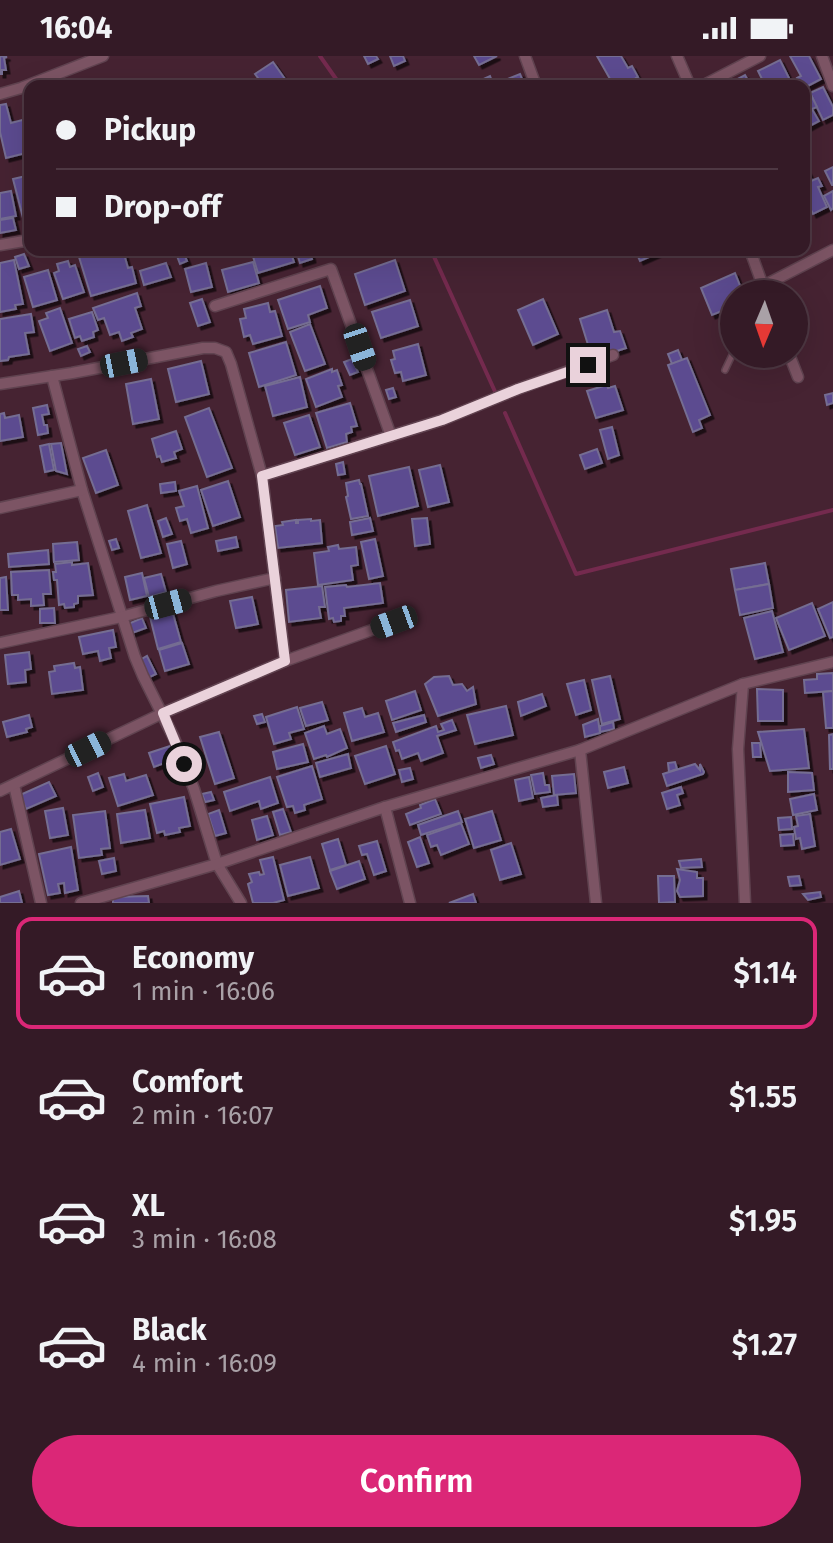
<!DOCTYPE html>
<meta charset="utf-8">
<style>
:root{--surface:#341a26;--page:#3f2732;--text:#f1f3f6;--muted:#a9a1a7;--line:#4e3843;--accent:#db2777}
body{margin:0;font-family:"Fira Sans",sans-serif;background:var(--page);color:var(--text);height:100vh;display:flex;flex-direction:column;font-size:30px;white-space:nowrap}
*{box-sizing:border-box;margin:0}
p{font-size:26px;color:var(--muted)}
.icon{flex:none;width:44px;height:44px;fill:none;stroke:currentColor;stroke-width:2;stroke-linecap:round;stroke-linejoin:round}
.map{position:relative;height:847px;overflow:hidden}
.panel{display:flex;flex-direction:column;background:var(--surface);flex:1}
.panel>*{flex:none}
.banner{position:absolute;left:24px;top:24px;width:786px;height:176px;border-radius:16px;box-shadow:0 8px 32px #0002,0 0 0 2px var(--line);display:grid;align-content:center;height:176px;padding:0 32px;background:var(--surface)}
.needle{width:52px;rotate:182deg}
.controls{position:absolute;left:720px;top:224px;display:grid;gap:16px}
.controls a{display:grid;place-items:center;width:88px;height:88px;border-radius:50%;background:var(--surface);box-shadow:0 8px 32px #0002,0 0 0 2px var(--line);font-size:40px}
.end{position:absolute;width:36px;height:36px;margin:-18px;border:10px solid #ead2db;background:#111;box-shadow:0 0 0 4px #111}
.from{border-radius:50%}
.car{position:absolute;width:24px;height:48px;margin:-24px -12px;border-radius:10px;box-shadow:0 0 6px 2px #0007;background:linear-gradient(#222 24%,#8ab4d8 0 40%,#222 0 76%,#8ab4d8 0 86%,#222 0)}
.banner b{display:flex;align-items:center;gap:28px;height:76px;font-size:30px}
.banner b+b{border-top:2px solid var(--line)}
.banner i{width:20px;height:20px;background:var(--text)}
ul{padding:14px 0 0;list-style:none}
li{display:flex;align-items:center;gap:24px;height:112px;margin:0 16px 12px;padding:0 16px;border:4px solid transparent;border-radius:16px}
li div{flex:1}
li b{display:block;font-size:30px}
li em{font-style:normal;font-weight:600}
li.on{border-color:var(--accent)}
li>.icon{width:72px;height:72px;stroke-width:1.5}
.cta{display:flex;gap:16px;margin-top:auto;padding:16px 32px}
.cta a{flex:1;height:92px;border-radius:48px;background:var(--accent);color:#fff;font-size:32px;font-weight:600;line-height:92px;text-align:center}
.status{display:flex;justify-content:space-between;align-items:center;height:56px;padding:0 40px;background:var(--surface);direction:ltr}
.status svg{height:22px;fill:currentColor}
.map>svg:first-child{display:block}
</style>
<div class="status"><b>16:04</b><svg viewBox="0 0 49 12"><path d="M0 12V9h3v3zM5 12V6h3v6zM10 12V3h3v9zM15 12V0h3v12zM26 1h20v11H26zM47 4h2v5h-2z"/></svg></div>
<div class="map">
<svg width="833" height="847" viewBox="0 0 833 847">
<defs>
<filter id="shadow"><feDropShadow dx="3.5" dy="3.5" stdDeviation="0" flood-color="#0009"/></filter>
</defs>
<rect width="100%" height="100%" fill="#462332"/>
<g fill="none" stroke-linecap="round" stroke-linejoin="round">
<g stroke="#742a4e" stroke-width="4">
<polyline points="320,0 341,30"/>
<polyline points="431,194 497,340"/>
<polyline points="505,357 576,518 833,454"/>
</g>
</g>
<g fill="#5c4b90" stroke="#746d92" stroke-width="2" filter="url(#shadow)">
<polygon points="0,0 7,1 4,2 6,14 2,14 2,18 0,18"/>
<polygon points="364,0 376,0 378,3 368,8"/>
<polygon points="390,0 403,0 405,5 394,10"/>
<polygon points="474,0 497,0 479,9"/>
<polygon points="597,0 621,0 628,12 632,10 638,21 636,22 639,27 635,30 614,30"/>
<polygon points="790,0 809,0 821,23 804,32 801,30 797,22 801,20"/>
<polygon points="780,4 793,30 754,30 763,25 758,15"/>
<polygon points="273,6 290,30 264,30 255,18"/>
<polygon points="520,18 525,30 502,30 500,26"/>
<polygon points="745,19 751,30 734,30 732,26"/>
<polygon points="490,20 494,30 468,30"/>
<polygon points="823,31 833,51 833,59 823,64 810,37"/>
<polygon points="810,37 817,51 812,53 819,65 804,73 804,41"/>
<polygon points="6,48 11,67 30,62 30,96 6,102 0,76 0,49"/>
<polygon points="804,108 811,122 804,125"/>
<polygon points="833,111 833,129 832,129 825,115"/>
<polygon points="30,119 30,160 23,162 13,123"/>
<polygon points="818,122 822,130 818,131 827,151 813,158 804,140 804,128"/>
<polygon points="11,135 16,160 0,163 0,137"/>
<polygon points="833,135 833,152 831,154 824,140"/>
<polygon points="13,162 16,174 0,177 0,164"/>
<polygon points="104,194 123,194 128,212 132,211 136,227 91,240 79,201"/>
<polygon points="251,194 290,194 294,206 258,217"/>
<polygon points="296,194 310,194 312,203 300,207"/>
<polygon points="635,194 665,194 640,205"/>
<polygon points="24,198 29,210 19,213 15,201"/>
<polygon points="184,198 187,205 180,208 177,200"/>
<polygon points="14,204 23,248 15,249 16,253 0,256 0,207"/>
<polygon points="395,204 405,235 365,249 355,218"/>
<polygon points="68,205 70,211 75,209 84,236 63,243 54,217 59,215 57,208"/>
<polygon points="253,206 259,227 228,236 222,214"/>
<polygon points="166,207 171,221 144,229 140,215"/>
<polygon points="206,207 212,231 191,236 185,213"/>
<polygon points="48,214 57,244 33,251 24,221"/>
<polygon points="735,217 741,232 746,230 750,238 734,238 734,250 712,259 701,232"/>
<polygon points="320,230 327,252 308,259 310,266 288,273 278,244"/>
<polygon points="137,237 141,250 135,252 142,273 131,277 133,281 122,285 119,276 110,279 104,262 98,264 93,252"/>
<polygon points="202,243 210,266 198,270 190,247"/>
<polygon points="543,243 558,278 533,289 518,254"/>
<polygon points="410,244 418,270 381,282 372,256"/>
<polygon points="268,247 270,256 275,255 282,280 253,288 250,279 244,281 240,263 246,262 244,253"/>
<polygon points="60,252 72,287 50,295 39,265 48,262 46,257"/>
<polygon points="607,254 614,276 620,275 626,292 589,304 586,294 589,292 580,263"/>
<polygon points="92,256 98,274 93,276 94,281 82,285 80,280 75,282 69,263"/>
<polygon points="31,258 34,276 25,277 29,298 9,301 8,304 0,305 0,263"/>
<polygon points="310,268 325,308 305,315 290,276"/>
<polygon points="286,286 296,319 259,331 249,297"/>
<polygon points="418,288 426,319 403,325 401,316 395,317 391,304 395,303 393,295"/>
<polygon points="87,290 90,296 81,300 78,293"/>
<polygon points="678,294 682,304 672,308 668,298"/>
<polygon points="687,302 710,359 699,364 702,372 693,376 668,309"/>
<polygon points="352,303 358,316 350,319 344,306"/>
<polygon points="201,305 209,338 176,346 168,313"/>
<polygon points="332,313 332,316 337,314 342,329 338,330 342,341 316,351 306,323"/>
<polygon points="300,321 307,351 273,360 265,330"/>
<polygon points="151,323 159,363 133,368 126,328"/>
<polygon points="607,329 608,332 615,330 623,354 596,362 587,335"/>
<polygon points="393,332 396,341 389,343 386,334"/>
<polygon points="833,337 833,347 827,349 825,339"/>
<polygon points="350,347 357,370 351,371 352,376 346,378 347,386 327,392 316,357"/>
<polygon points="47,349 49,358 42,359 44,369 47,369 48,377 38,379 33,352"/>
<polygon points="209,352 232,412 207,421 185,361"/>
<polygon points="4,357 5,362 19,359 23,381 0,385 0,358"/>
<polygon points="309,359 320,391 295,399 284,367"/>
<polygon points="612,371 619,399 608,403 600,374"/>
<polygon points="176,375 182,393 174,396 176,402 162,406 160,400 157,401 152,383"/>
<polygon points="61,387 67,418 56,415 51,388"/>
<polygon points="49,388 54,414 45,416 40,390"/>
<polygon points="597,393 602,407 585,413 580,399"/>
<polygon points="106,394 118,429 96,437 83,402"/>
<polygon points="343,406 345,418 338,419 336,408"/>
<polygon points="440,409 449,446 428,451 419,414"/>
<polygon points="409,411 418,450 378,460 369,420"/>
<polygon points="359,424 360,428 361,428 368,460 351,463 346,441 348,440 346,427"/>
<polygon points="228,425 240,461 213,470 201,434"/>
<polygon points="175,426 176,435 161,437 160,428"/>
<polygon points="197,430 208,472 191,477 187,463 180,465 176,452 184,450 179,435"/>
<polygon points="147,449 161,497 141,502 128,455"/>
<polygon points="166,462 172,478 163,481 158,465"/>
<polygon points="370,462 373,475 352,479 350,466"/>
<polygon points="427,462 430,488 415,490 412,463"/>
<polygon points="311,463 311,465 320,464 322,487 278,492 275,470 283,469 282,466 296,464 296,467 298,467 298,464"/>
<polygon points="236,481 238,491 218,495 216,485"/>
<polygon points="116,483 119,492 112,494 109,485"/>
<polygon points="375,483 383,520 369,523 361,486"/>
<polygon points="181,485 187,508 173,512 167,488"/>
<polygon points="77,486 79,504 54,506 53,488"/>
<polygon points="338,489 339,493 356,491 358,509 351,510 353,524 318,529 314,497 329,495 328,491"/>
<polygon points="48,494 49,508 9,511 8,498"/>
<polygon points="72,506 72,509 88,507 93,539 78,540 78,547 74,548 74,551 65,552 64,548 59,549 57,524 54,524 53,516 56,516 55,508"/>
<polygon points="765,507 769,528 735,534 731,513"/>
<polygon points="49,514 51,538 43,538 44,549 31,550 31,543 18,544 18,539 12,539 11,516"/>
<polygon points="142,517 147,540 130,544 125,521"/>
<polygon points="161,518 166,536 149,541 144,522"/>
<polygon points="6,521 8,554 0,554 0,522"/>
<polygon points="380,527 383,547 344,552 345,560 341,560 341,565 334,566 333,562 329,563 325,531 346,529 347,531"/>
<polygon points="769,528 773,552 740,559 735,534"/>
<polygon points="322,530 325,551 319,551 321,562 289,566 286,534"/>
<polygon points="252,541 258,568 236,572 230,545"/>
<polygon points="833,546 833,581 830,582 818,553"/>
<polygon points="812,547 825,580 789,594 776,562"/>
<polygon points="54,552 55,567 40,567 40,553"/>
<polygon points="172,554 181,586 158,593 150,561"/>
<polygon points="772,555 783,596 755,603 744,562"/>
<polygon points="142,562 146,572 132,577 128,568"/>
<polygon points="113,574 116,591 109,592 111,602 100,605 98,595 83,598 79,581"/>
<polygon points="182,587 189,608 165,615 159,594"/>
<polygon points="29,596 31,613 25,614 26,626 8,628 5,599"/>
<polygon points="147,600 156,618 148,622 140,604"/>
<polygon points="74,607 75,612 80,611 83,634 52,638 49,616 55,615 54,610"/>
<polygon points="833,617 833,635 805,637 804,624 817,623 817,618"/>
<polygon points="449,620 453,629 462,628 467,635 473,631 476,648 438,660 425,628 434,621"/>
<polygon points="610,620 620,663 602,668 592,624"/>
<polygon points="584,624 591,654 576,659 567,628"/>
<polygon points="757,633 783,634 783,665 758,665"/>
<polygon points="415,635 421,654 392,664 386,645"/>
<polygon points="833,635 833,672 826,672 823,636"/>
<polygon points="542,638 546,650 521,660 518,646"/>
<polygon points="322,646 328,664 306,670 300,652"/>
<polygon points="506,650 513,679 475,688 467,659"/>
<polygon points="297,651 304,673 289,677 291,683 274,688 266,661"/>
<polygon points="362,652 365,661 378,657 384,676 352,685 344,657"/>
<polygon points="262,658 265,666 257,668 254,660"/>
<polygon points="29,659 32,671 26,673 27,676 7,681 3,666"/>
<polygon points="424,659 426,666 396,676 393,667"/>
<polygon points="598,663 600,677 585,681 583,669"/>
<polygon points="452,664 456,674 437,680 443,697 421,705 418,697 402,703 399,694 396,695 393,686 436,670 438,676 444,674 441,668"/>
<polygon points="613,666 614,673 600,676 600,670"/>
<polygon points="324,670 327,678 340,673 347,692 327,701 326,699 314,703 305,677"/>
<polygon points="804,673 809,712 770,715 758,676"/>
<polygon points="219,676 234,722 215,728 200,681"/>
<polygon points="833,678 833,713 830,713 829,679"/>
<polygon points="752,687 760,687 761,701 753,701"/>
<polygon points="303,688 308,706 277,713 273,696"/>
<polygon points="170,690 175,703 154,711 149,697"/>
<polygon points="386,690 395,718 365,728 355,700"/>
<polygon points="348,698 351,712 320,721 316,707"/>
<polygon points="491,699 494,708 481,712 478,702"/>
<polygon points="675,706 677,713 669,716 668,707"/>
<polygon points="695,708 700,714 700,708 704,716 703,718 667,730 663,718"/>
<polygon points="312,710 322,743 304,749 305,754 295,757 293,750 287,751 277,721"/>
<polygon points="624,711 628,727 608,732 604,716"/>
<polygon points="410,712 413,723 402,726 399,714"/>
<polygon points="788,716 812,717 814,734 788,736"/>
<polygon points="98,717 103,731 93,735 88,721"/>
<polygon points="543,717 545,729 549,729 550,736 535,738 531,719"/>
<polygon points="124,718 126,725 146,719 153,739 118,750 109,722"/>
<polygon points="574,718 576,737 554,739 552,720"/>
<polygon points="270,721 278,747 261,753 259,745 230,755 224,736"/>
<polygon points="529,721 533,742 519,745 515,724"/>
<polygon points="49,726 56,740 26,753 20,739"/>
<polygon points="681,731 683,737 677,739 680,749 667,753 662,737"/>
<polygon points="211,736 214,744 205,746 202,738"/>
<polygon points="814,738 817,754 793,759 790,743"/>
<polygon points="557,739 558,749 543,751 541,742"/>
<polygon points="184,741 190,770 179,772 180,776 165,779 164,775 157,777 150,748"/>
<polygon points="435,743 441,758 410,769 406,758 421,752 420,749"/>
<polygon points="63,752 68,779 50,782 45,755"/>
<polygon points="283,753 291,776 280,779 273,756"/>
<polygon points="145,754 150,782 121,787 117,758"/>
<polygon points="219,754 226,777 215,780 208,758"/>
<polygon points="105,755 110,792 101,793 102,799 79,802 73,759"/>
<polygon points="458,755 462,766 421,779 418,769"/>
<polygon points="492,755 501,784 474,792 465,763"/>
<polygon points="810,758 815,790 802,793 800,782 796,783 794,771 798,770 796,760"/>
<polygon points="267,760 273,779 257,784 252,764"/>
<polygon points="791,761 792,773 779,774 778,762"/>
<polygon points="461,767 469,788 441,799 437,789 431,791 427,779"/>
<polygon points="11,773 20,803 0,809 0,776"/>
<polygon points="793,778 794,789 781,790 780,779"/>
<polygon points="420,781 429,807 417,811 408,786"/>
<polygon points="338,783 346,809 330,814 322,788"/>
<polygon points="377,785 386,815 374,819 367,798 362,799 359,790"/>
<polygon points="511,787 521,818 500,824 491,794"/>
<polygon points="71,791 78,834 65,837 64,827 58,828 60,837 48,839 39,798"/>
<polygon points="273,801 284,844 273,847 253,847 248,828 252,826 249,818 259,816 260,819 264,818 260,804"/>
<polygon points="310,801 319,832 288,840 280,809"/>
<polygon points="114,802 116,815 102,818 99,805"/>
<polygon points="701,803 702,811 681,812 679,805"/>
<polygon points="359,805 365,823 337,833 330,815"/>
<polygon points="677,813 697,816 697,822 703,822 703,840 680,841 677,835 680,824"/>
<polygon points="658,820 674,820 675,846 659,847"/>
<polygon points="799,820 801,829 790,830 788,821"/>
<polygon points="19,835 22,847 0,847 0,841"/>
<polygon points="820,836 821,841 808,844 803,838"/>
<polygon points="473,838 476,847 449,847"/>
<polygon points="148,840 149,847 113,847 113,841"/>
</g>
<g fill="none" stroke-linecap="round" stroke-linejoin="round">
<defs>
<polyline id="lane" points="725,314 734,295"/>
<g id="street">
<polyline points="525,0 536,30"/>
<polyline points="677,0 690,30"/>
<polyline points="822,0 833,30"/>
<polyline points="702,30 760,0"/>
<polyline points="0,38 21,32 103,0"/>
<polyline points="0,189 30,184"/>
<polyline points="750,194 763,230 833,194"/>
<polyline points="215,250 331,213 391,380"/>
<polyline points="789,298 798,321"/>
<polyline points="52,320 82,434 135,601 143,620 174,682 194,733 217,808 241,847"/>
<polyline points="0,328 72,317 203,292 215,292 226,296 231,308 262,420 285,605"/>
<polyline points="262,420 442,364 518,333 613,299"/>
<polyline points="0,452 82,434"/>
<polyline points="0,587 121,561 216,535 275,522"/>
<polyline points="743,628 738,693 745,847"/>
<polyline points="580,694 596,847"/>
<polyline points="14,729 41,847"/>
<polyline points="0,735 163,657 285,605 394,566"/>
<polyline points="385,751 410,847"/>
<polyline points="81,847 217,808 385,751 580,694 743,628 833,606"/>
</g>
</defs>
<use href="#lane" stroke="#604350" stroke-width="8"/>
<use href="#street" stroke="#604350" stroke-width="13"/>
<use href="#lane" stroke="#7c5464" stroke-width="5"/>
<use href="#street" stroke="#7c5464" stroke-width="10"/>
</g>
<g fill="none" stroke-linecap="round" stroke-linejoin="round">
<polyline stroke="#ead2db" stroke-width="10" points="184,708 163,657 285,605 262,420 442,364 518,333 588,309"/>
</g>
</svg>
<div class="controls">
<a><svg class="needle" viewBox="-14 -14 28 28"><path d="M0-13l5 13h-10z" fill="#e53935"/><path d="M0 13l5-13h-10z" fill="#a9a1a7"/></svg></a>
</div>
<i class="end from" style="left:184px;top:708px"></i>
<i class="end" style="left:588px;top:309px"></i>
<i class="car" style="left:360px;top:291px;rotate:161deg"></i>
<i class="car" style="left:124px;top:307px;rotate:79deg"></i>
<i class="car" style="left:168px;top:548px;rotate:75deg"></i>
<i class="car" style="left:394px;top:566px;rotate:250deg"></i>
<i class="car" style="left:88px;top:693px;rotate:64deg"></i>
<div class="banner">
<b><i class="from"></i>Pickup</b>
<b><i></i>Drop-off</b>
</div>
</div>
<section class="panel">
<ul>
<li class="on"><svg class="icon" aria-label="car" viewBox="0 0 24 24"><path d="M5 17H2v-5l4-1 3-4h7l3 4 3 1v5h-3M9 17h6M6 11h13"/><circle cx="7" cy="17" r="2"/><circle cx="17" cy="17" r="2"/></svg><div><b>Economy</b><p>1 min · 16:06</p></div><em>$1.14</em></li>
<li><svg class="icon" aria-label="car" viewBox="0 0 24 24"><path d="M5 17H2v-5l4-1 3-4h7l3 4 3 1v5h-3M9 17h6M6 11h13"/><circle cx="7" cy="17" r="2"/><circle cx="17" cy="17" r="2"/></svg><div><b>Comfort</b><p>2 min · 16:07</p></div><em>$1.55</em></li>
<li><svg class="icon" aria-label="car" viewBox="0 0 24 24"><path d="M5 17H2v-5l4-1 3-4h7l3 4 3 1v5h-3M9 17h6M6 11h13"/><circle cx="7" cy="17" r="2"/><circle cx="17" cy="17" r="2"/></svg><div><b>XL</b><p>3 min · 16:08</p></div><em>$1.95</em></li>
<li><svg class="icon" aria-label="car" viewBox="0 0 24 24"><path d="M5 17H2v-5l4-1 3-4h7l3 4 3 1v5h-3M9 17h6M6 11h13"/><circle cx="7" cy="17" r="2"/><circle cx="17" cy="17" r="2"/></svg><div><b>Black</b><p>4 min · 16:09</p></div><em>$1.27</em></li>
</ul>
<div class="cta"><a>Confirm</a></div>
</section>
